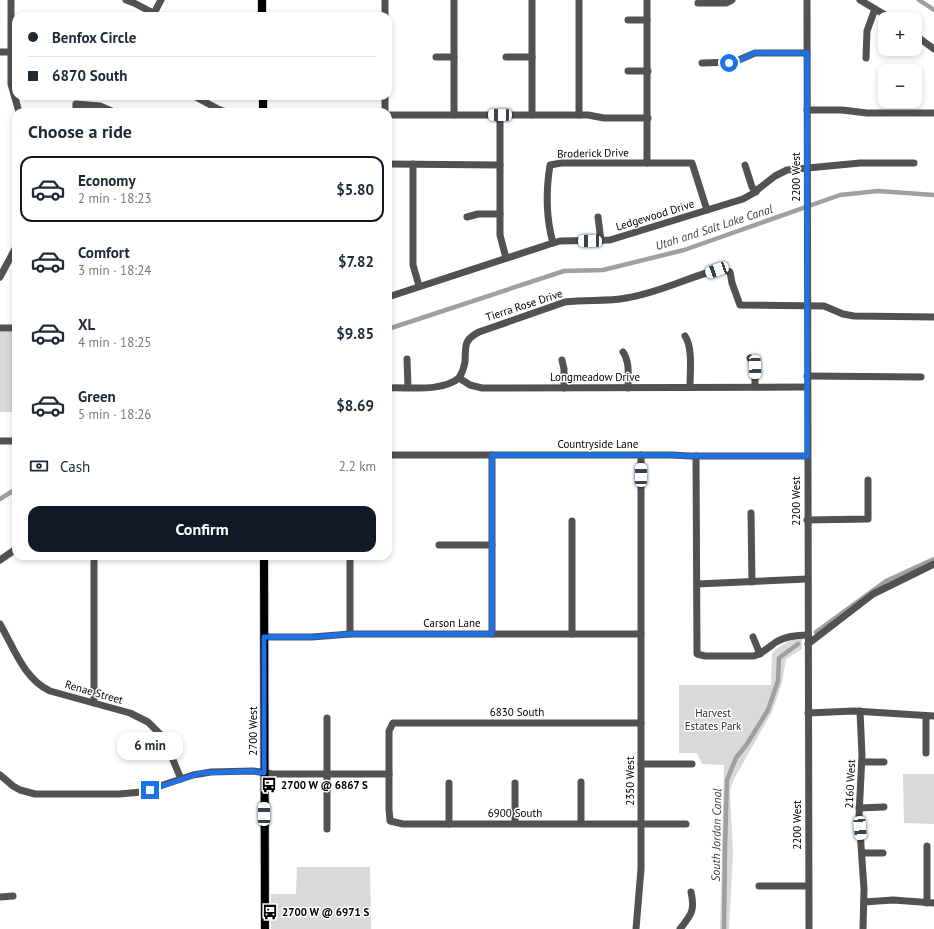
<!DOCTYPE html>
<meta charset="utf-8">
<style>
:root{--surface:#fff;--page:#f6f6f7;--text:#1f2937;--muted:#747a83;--line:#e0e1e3;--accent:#111827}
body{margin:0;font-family:"PT Sans",sans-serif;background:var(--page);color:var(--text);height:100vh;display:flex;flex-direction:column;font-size:15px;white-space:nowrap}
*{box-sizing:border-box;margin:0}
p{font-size:13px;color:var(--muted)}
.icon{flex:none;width:22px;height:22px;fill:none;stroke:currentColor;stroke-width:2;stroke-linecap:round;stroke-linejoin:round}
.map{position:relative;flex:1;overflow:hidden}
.sheet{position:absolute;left:12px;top:108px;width:380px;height:452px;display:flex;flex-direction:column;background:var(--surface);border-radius:12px;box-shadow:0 2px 6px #0003}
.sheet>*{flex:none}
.top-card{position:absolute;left:12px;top:12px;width:380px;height:88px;border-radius:12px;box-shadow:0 2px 6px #0003;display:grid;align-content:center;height:88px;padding:0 16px;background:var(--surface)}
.tools{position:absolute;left:878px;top:12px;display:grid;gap:8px}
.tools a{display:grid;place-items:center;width:44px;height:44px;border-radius:8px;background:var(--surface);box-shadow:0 2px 6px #0003;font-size:20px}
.end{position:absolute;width:18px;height:18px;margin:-9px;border:5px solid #1a73e8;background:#fff;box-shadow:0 0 0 2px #fff}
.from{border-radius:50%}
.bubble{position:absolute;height:28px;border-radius:12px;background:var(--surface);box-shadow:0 2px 6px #0003;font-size:13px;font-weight:700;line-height:28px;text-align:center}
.car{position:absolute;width:12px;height:24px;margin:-12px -6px;border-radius:5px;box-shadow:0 0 3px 1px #0007;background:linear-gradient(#fff 24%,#345 0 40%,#fff 0 76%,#345 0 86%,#fff 0)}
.top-card b{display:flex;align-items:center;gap:14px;height:38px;font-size:15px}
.top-card b+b{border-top:1px solid var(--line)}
.top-card i{width:10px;height:10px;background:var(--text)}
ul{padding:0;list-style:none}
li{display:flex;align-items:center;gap:12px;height:66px;margin:0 8px 6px;padding:0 8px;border:2px solid transparent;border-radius:12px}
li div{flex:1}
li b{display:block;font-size:15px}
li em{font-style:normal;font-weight:700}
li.on{border-color:var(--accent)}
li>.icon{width:36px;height:36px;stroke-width:1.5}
h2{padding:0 16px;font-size:18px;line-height:48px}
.pay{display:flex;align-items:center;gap:10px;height:44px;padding:0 16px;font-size:15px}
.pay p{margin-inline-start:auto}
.primary-button{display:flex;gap:8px;margin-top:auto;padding:8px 16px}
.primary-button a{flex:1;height:46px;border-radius:12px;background:var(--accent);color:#fff;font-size:16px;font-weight:700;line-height:46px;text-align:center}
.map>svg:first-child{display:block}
</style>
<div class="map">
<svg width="934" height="929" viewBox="0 0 934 929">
<rect width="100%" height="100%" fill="#fff"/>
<g fill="#d9d9d9">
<rect x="0" y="332" width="16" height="80"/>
<path d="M802,638V649L786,659L782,683L772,712L734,779L730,790L733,853L729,929H720L724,765L702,764L697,753H679V685H771L772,653C781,645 789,639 802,638Z"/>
<polygon points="903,774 934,774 934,824 904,823"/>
<polygon points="297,867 370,867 371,929 271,929 271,894 296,894"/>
</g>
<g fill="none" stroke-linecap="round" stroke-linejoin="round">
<g stroke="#a0a0a0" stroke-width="4.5">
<polyline points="919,0 934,10"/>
<polyline points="388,329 564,271 603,270 684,250 840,195 878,191 934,195"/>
<polyline points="0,499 16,489"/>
<polyline points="816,632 886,581 934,559"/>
<polyline points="724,929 725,847 727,780 736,758 747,744 768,710 778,681 779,658 798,644"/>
</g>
<defs>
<g id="major">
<polyline points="262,0 262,16"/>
<polyline points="263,96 263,112"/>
<polyline points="264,556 265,929"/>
</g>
</defs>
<use href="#major" stroke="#dbdbdb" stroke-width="10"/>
<g stroke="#525252" stroke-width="7">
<polyline points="11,0 11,84 19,112"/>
<polyline points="126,0 134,3 159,16"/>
<polyline points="385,0 385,16"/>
<polyline points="454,0 454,115"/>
<polyline points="532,0 532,115"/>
<polyline points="647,0 647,163"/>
<polyline points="807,0 809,929"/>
<polyline points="860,0 892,19"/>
<polyline points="698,3 726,3 732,0"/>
<polyline points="154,13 161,0"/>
<polyline points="628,20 647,20"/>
<polyline points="915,35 934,49"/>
<polyline points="0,52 16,52"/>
<polyline points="436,57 454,57"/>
<polyline points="506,57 532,57"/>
<polyline points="866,58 867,31 875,9"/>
<polyline points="702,63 734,62 755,53 807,53"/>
<polyline points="628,71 648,71"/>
<polyline points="194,96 218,109 226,112"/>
<polyline points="807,110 842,110 867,113 934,113"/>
<polyline points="76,112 76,104 100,106 114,112"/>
<polyline points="385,112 385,96"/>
<polyline points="388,115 588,115 604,118 648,118"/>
<polyline points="500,115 500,235 506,258"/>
<polyline points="579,115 579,0"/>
<polyline points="388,164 500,165"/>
<polyline points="413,164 413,265 419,286"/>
<polyline points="745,165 752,187 756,192"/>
<polyline points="467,217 478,214 500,214"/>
<polyline points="598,217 601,241"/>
<path d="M553,243C546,218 546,190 550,165L561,163H692L707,210"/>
<polyline points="0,277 16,247"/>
<polyline points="388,297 553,243 560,241 610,240 743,199 752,194 775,176 787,170 860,163 914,163"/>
<polyline points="0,328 16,328"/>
<path d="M685,336C693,348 690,372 690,387"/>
<path d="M623,352C630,362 628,376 628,388"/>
<polyline points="750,358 755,367 755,387"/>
<polyline points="407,359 408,387"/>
<polyline points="562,360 564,369 564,388"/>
<polyline points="807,376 921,377"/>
<path d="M459,378C462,373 464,368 465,362C466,346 463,340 479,332L565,302C586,299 606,302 626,298C659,293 688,277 720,269H723L730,272L732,283L740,305L824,306L843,314L854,316L934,317"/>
<path d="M388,388C410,387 442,392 459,378L470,385L482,388L807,387"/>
<polyline points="0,441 16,441"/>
<polyline points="388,455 671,455 690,456 807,456"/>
<polyline points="492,455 492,634"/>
<path d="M696,456L697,654L705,656H754C763,653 769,647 776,642C786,636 797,635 808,635"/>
<polyline points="751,513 752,582"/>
<polyline points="807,520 868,519 868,480"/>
<polyline points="572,521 572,634"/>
<polyline points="439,545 492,545"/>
<polyline points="94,556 94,703"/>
<polyline points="350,556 350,634"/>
<polyline points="0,560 16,549"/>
<polyline points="697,584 807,579"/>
<path d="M0,624C14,648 24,679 50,691L130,713L148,722L161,735L166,743L181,779"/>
<polyline points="264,637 312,637 350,634 641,634"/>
<polyline points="753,637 760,654"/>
<polyline points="808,644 873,594 934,564"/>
<polyline points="860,711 862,755 859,816 864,889 863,929"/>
<polyline points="808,713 854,711 934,716"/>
<polyline points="926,716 926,753"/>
<polyline points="327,718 327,829"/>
<polyline points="641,723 393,723 389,731 389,809 390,821 403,824 686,824"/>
<polyline points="862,762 884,762"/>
<polyline points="641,764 692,764"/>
<polyline points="0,775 13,786 20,790 35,794 119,794 142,792 193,775 211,772 253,771 273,774 389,774"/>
<polyline points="581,782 581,823"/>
<polyline points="449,783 449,824"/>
<polyline points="515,783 515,823"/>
<polyline points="859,808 884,807"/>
<polyline points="927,846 927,903"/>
<polyline points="862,853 883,853"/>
<polyline points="759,886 808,886"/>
<polyline points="0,897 13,896"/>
<polyline points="864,902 893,900 934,903"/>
<polyline points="636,929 641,869 641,455"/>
<path d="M680,929C692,914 695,910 691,892"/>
</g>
<use href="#major" stroke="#000" stroke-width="8"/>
</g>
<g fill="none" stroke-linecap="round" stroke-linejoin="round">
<polyline stroke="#1a73e8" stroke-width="5" points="150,790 201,773 253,771 264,773 264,637 312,637 350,634 492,634 492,455 671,455 690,456 807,456 807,53 754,53 738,61 729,63"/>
</g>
<defs>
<symbol id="bus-bare" viewBox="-9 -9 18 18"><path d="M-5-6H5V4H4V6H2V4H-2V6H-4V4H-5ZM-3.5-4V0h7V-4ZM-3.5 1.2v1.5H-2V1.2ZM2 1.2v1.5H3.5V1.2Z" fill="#000" stroke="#fff" stroke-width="2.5" paint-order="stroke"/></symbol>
</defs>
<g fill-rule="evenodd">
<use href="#bus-bare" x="258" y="774" width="22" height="22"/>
<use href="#bus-bare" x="259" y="901" width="22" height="22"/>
</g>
<g text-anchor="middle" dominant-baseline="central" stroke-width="3" stroke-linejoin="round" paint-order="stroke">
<g font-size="11" fill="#000" stroke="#fff">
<text transform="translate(593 153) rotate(-1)">Broderick Drive</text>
<text transform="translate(796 177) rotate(-90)">2200 West</text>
<text transform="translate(655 215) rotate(-17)">Ledgewood Drive</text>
<text transform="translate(524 305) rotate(-18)">Tierra Rose Drive</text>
<text x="595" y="377">Longmeadow Drive</text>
<text x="598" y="444">Countryside Lane</text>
<text transform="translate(796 501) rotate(-90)">2200 West</text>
<text x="452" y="623">Carson Lane</text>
<text transform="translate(94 692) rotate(16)">Renae Street</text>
<text x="517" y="712">6830 South</text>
<text transform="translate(253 731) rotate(-90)">2700 West</text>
<text transform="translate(630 781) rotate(-90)">2350 West</text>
<text transform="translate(850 784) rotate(-87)">2160 West</text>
<text x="515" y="813">6900 South</text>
<text transform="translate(797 825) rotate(-90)">2200 West</text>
</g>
<g font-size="11" fill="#303030" stroke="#fff">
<text x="713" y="713">Harvest<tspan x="713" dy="13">Estates Park</tspan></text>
</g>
<g font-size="11" font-weight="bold" fill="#000" stroke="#fff" text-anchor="start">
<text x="281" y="785">2700 W @ 6867 S</text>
<text x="282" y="912">2700 W @ 6971 S</text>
</g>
<g font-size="12" font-style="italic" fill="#414141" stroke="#fff">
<text transform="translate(714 227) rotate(-18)">Utah and Salt Lake Canal</text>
<text transform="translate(716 835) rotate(-89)">South Jordan Canal</text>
</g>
</g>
</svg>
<div class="tools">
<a>+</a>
<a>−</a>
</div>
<i class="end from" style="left:729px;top:63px"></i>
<i class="end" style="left:150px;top:790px"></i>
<div class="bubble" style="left:117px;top:732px;width:66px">6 min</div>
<i class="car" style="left:500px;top:115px;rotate:270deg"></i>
<i class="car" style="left:590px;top:241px;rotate:271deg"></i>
<i class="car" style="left:717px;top:270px;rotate:250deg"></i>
<i class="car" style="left:755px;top:367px;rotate:178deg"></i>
<i class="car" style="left:641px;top:475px;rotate:0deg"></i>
<i class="car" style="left:264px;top:814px;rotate:0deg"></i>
<i class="car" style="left:860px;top:828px;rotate:175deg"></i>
<div class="top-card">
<b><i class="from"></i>Benfox Circle</b>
<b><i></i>6870 South</b>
</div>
<section class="sheet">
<h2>Choose a ride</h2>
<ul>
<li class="on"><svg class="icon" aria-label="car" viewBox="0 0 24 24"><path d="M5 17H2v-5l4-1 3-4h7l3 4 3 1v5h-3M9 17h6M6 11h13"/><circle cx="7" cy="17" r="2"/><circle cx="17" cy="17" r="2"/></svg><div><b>Economy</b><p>2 min · 18:23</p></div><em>$5.80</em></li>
<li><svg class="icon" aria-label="car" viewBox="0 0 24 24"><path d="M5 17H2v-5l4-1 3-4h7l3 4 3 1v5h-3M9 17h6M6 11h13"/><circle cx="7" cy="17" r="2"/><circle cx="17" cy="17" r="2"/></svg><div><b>Comfort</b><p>3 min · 18:24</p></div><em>$7.82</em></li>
<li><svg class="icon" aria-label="car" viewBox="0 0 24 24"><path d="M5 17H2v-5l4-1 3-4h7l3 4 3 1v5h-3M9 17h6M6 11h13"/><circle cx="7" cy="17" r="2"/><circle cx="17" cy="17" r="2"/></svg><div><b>XL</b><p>4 min · 18:25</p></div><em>$9.85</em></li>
<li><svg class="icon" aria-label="car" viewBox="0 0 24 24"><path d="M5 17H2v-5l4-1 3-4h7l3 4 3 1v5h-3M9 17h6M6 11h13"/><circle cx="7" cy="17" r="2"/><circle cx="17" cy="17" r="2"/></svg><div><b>Green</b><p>5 min · 18:26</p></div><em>$8.69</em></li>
</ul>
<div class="pay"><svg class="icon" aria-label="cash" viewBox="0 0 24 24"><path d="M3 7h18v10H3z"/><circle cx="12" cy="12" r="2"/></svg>Cash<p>2.2 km</p></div>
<div class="primary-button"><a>Confirm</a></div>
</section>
</div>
